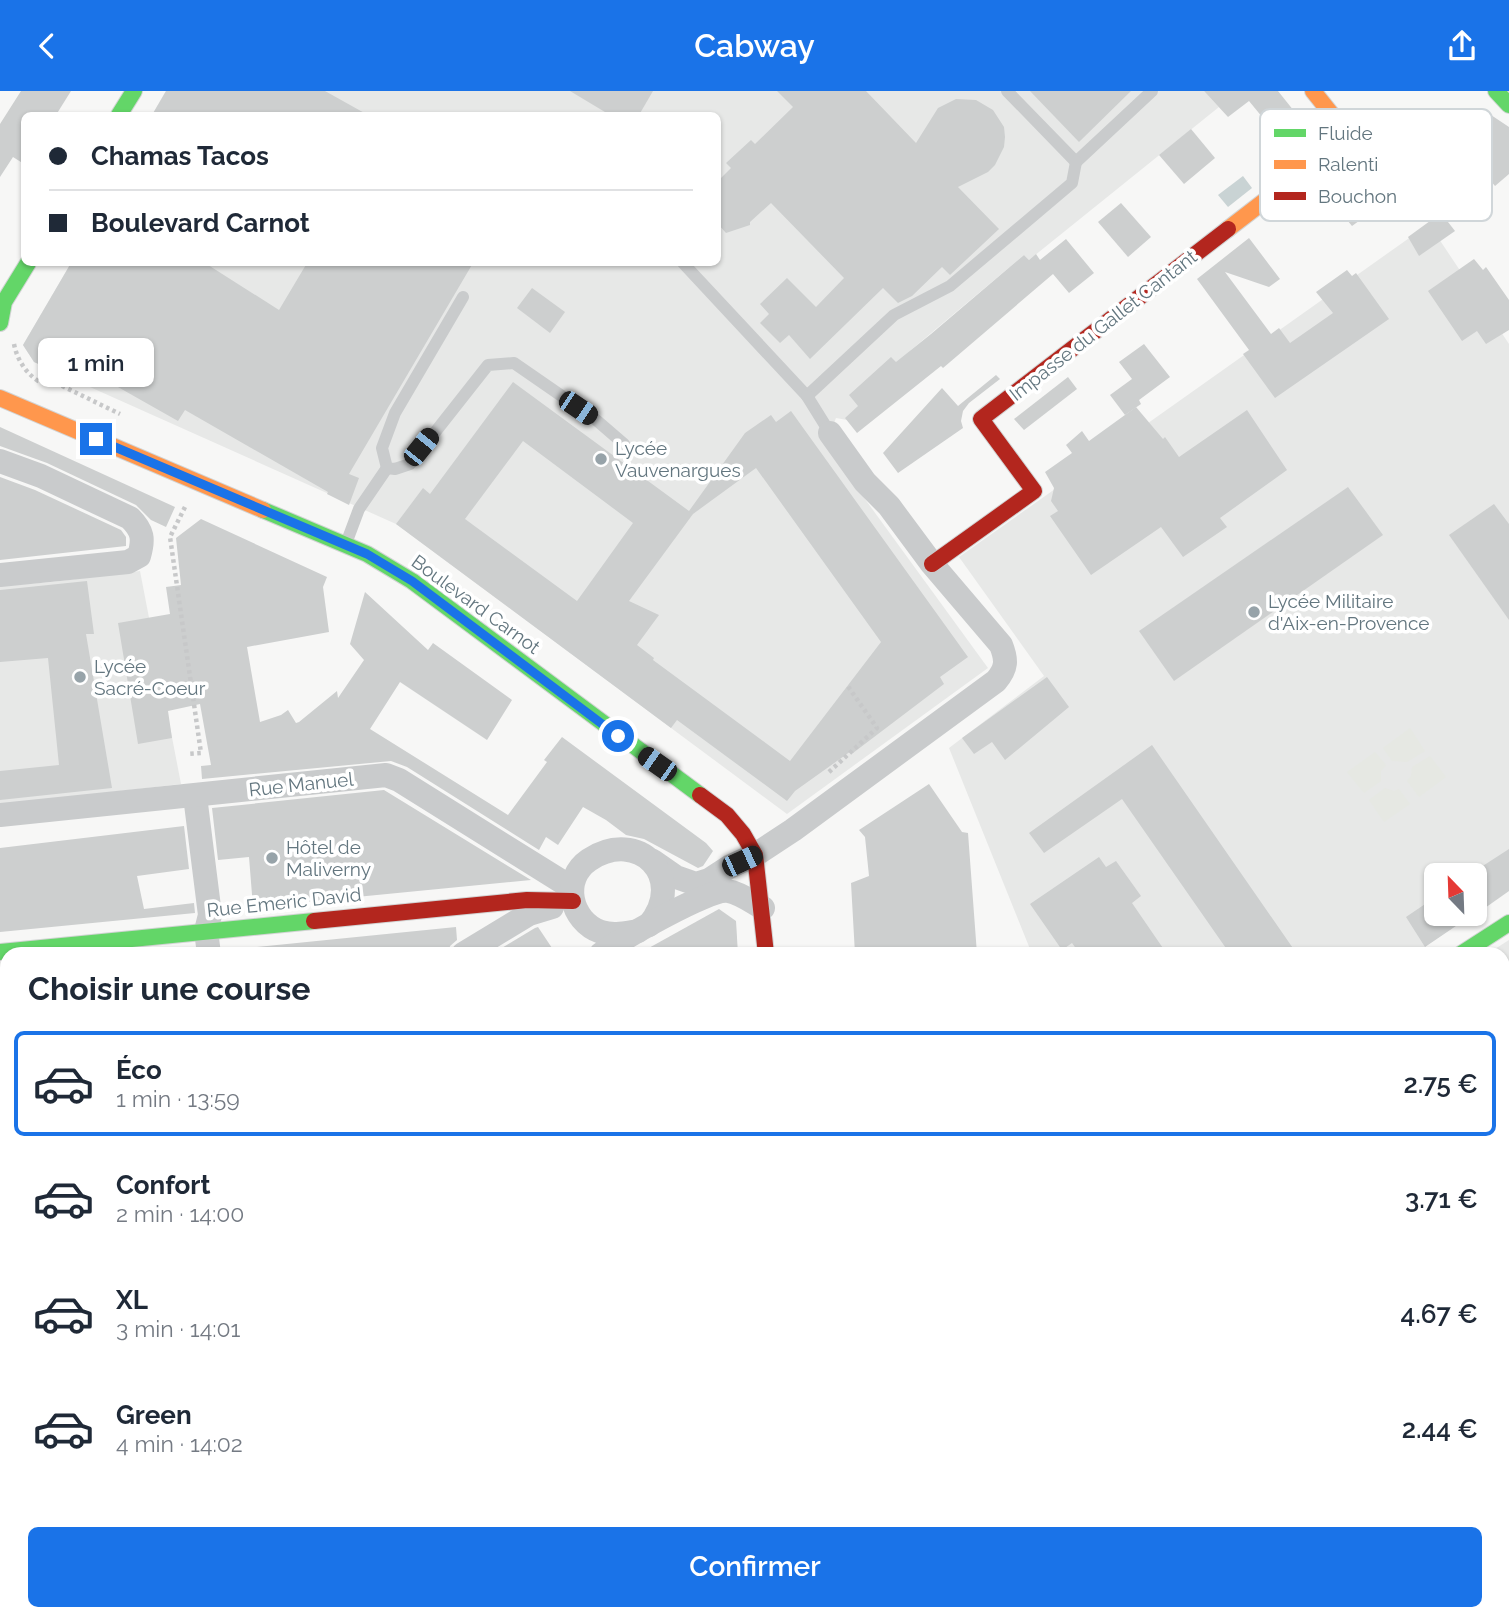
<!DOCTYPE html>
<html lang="fr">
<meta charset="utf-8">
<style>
:root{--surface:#fff;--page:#f6f6f7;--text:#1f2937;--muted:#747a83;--line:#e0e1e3;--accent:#1a73e8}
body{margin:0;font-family:Raleway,sans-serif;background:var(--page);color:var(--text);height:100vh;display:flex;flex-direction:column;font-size:26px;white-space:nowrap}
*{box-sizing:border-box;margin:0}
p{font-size:23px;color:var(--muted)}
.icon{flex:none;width:38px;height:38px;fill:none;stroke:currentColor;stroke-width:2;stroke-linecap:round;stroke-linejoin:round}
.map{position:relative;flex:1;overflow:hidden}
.side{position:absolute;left:0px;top:856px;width:1510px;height:674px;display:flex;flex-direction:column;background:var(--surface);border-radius:21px 21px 0 0;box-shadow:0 2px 5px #0004}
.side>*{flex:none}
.top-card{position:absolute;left:21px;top:21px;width:700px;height:154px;border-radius:10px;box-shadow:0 2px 5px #0004;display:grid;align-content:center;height:154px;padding:0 28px;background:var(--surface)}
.needle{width:46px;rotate:337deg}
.fabs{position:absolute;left:1424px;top:772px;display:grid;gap:14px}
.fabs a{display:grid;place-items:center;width:63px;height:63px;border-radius:10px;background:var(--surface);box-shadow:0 2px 5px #0004;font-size:35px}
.end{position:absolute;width:32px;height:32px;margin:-16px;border:9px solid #1a73e8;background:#fff;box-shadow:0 0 0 4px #fff}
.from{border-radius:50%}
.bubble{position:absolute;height:49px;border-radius:10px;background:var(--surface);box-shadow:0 2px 5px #0004;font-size:23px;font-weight:600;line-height:49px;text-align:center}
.car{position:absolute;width:21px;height:42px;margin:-21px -10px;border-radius:9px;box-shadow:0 0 5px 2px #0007;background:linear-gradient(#222 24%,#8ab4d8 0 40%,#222 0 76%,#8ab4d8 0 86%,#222 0)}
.top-card b{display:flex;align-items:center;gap:24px;height:66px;font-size:26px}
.top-card b+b{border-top:2px solid var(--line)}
.top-card i{width:18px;height:18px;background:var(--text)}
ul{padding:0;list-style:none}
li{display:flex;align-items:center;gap:21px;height:105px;margin:0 14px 10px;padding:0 14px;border:4px solid transparent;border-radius:10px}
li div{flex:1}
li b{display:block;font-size:26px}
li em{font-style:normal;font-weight:600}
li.active{border-color:var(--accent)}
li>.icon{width:63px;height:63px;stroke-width:1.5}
h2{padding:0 28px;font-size:32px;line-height:84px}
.cta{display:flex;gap:14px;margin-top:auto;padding:14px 28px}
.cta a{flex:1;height:80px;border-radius:10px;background:var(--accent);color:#fff;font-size:28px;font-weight:600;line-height:80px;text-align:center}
header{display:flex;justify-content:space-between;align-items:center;height:91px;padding:0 28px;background:var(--accent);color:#fff;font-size:32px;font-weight:600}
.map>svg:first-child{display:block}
</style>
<header><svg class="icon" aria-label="back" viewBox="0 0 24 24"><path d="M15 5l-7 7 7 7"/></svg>Cabway<svg class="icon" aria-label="share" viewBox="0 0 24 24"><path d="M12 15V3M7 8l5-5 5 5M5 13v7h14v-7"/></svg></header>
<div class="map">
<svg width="1509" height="1529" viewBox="0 0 1509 1529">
<rect width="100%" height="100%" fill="#f7f7f6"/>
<g fill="#e7e8e7">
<polygon points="166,0 1204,0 1219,16 1029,169 1024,164 968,211 911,259 847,329 836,327 830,342 822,349 988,577 787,723 396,433 34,271 23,254 71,172 718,172 718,24 152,24"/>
<polygon points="1429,133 1509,253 1509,798 1475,784 1437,784 1437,822 1473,823 1414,863 1032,863 949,657 1044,585 959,466"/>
<polygon points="140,480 181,693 0,714 0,495 52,491"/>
<polygon points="1509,849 1509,1064 1503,1054 1503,863 1487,863"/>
</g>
<g fill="#e6e8e3">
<polygon points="1410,637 1425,660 1407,671 1392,670 1383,657"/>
<polygon points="1375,661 1386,674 1381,680 1381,690 1364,702 1347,681"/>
<polygon points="1430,665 1446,686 1419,706 1407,690 1411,685 1412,676"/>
<polygon points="1385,697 1394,700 1399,698 1410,713 1384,731 1369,709"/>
</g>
<polygon fill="#c9d3d4" points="1243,85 1252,97 1228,116 1218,104"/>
<g fill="#cdcfcf" fill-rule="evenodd">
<polygon points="21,0 71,0 56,24 24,24 24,73 13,66 0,86 0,33"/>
<polygon points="166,0 325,0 368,24 152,24"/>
<polygon points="570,0 653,0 639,24 610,24"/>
<polygon points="777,0 866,0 916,52 938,17 956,8 976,9 993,19 1004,36 1005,46 1004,56 995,74 988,81 958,96 999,138 950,184 942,176 912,205 898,212 883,197 810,268 789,244 780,252 760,232 769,223 760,213 787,187 816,216 844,187 771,112 750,131 750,134 726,142 718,133 718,90 731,77 726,72 751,49 755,53 793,16"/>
<polygon points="1030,0 1131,0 1079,51"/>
<polygon points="1204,0 1278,0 1294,20 1272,38 1249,10 1228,26"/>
<polygon points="1463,23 1476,37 1491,24 1509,36 1509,83 1495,95 1447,36"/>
<polygon points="1191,38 1215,67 1184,93 1159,64"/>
<polygon points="1364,65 1386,93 1377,100 1385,111 1352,135 1328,106 1350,89 1344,81"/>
<polygon points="1121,112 1151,146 1128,166 1098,131"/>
<polygon points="1441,122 1455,140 1419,165 1408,146"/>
<polygon points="1249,147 1280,188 1269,196 1225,181 1271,243 1279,237 1290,252 1333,222 1316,201 1347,179 1352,185 1356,182 1389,228 1275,307 1243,263 1249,259 1197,188"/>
<polygon points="1066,148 1094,182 1069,202 1053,183 943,277 941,275 857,342 845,327 858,315 849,304 891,266 896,271 931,243 1024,164 1029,169 1036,163 1040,169"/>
<polygon points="1474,168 1483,179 1486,176 1509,209 1509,239 1486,253 1477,240 1462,250 1428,200"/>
<polygon points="71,172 205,172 279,219 307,172 473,172 349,383 359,387 349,414 327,403 328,401 185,319 178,330 102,287 99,292 91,288 87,295 34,271 23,254"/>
<polygon points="532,197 565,221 550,242 517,217"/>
<polygon points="1144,253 1170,286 1139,309 1141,313 1125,324 1110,304 1132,288 1119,271"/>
<polygon points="996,284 1000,288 969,312 963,320 961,330 963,337 898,382 883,362 942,297 958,315"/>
<polygon points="1068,286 1077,298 1024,339 1014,328"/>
<path d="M513,291L689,420L745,342L771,324L776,331L791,320L968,566L940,586L944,593L853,662L851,660L795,700L787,710L677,629L671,637L396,433L423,397L430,403ZM523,350L633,432L577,510L465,428ZM756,377L881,551L790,670L653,569L654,567L637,554L659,524L629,510L693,423Z"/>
<polygon points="1136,316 1163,348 1165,346 1179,366 1247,319 1287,379 1220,427 1227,436 1183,466 1161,436 1091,484 1050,425 1058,420 1051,410 1054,397 1045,381 1072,362 1066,354 1082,340 1089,350"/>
<polygon points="0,336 175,416 166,436 151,429 136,414 47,372 0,355"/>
<polygon points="0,386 35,399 121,439 126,446 126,455 0,469"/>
<polygon points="1348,396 1383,444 1174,590 1139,540"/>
<polygon points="1494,413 1509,433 1509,529 1449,444"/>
<polygon points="201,428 327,486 323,496 329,541 247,556 260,631 281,624 288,619 296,632 299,631 337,600 338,607 364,569 350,553 365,501 428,559 433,552 512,609 487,649 400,591 370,638 508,724 547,671 544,669 562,646 706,752 713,760 703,775 698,777 644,748 626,744 606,729 583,716 558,754 546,746 539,759 407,676 391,670 202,688 201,675 211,674 200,613 168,620 172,647 138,653 118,532 170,523 166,496 181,494 176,447"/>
<polygon points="87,490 94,543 86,543 112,697 0,709 0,680 59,674 48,567 0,571 0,499"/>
<polygon points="1047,586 1069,616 1005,669 992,651 974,663 962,647"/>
<polygon points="1152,654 1297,863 1230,863 1122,708 1044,762 1029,742"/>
<polygon points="929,693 962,741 968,742 977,863 855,863 851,792 869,785 865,746 859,739"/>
<polygon points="384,699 531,789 253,816 249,766 218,769 212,717"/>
<polygon points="184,735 189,778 137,785 144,818 194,812 195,822 0,841 0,757"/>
<polygon points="1509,758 1509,800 1475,824 1475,780"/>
<polygon points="1099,766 1106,776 1116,770 1141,805 1132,812 1167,863 1080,863 1072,852 1062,859 1030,813"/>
<polygon points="1437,805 1437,822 1475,822 1425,856 1406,826"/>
<polygon points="719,818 736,830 738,863 638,863"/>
<polygon points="456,836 457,849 450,855 448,863 258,863 257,856"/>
<polygon points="538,836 556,863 492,863 535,837"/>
</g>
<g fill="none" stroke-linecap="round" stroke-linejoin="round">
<defs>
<g id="fast">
<polyline points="1496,0 1509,14"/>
<polyline points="119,24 134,0"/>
<polyline points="0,232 4,211 28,172"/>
<polyline points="263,419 367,463 412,490 700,704"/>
<polyline points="0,861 314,830"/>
<polyline points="1461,863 1509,832"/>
</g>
<g id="slow">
<polyline points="1228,138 1349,45 1313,0"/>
<polyline points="0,307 263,419"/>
</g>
<g id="jam">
<polyline points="932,473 1034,400 981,328 1228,138"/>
<polyline points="700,704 727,724 743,743 755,764 766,863"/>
<polyline points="314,830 527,809 573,810"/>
<polyline points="924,1529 926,1522"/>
</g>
</defs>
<use href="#fast" stroke="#d2d4d4" stroke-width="18"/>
<use href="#slow" stroke="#d2d4d4" stroke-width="18"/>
<use href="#jam" stroke="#d2d4d4" stroke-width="18"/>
<g stroke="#c7c8c9" stroke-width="4.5" stroke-dasharray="3.5 3.5" stroke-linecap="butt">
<path d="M14,253C17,268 25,281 38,290L54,291L120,323"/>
<polyline points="185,416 170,446 201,662 187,663"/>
<polyline points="829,681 877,637 847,594"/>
</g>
<g stroke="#c9cbcc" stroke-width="12">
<polyline points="1007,0 1076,71 1152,0"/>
<polyline points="683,172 807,305 894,224 950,195 1072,92 1076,71"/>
<polyline points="463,206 395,322 382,357 387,377 395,378 410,373 488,274 514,272 595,328 624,353"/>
<polyline points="807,305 830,342"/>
<polyline points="347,450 359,418 387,377"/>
<polyline points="1503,1380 1509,1377"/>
</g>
<g stroke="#c9cbcc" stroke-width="24">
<path d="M0,370L41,385L130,427C143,440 144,448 139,465L128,471L0,484"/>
<polyline points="195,705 210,824 206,840 209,863"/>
<polyline points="0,724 386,684 399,689 572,797"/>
<path d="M653,770L676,786L696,793L709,789L729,776L755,764L793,739L996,590C1007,577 1007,569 1001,554L932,473L889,415L865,391L830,342"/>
<path d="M638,840C625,842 614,845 601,841C570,830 561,788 589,769C638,736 688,786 649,834"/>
<polyline points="463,863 529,823 552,816"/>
<path d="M601,863C620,849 709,797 728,800C740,802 752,811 763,817"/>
<polyline points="0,1032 7,1089"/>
<polyline points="0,1124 7,1125"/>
<polyline points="2,1256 7,1242"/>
<polyline points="1503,1501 1509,1497"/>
<polyline points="368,1522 380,1529"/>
<polyline points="587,1522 597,1529"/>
<polyline points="708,1522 710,1529"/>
<polyline points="824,1522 830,1529"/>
<polyline points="1007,1522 1013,1529"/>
<polyline points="260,1529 265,1522"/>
<polyline points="482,1529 482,1522"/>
<polyline points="873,1529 876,1522"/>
<polyline points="1467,1529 1475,1522"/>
</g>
<use href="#fast" stroke="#63d668" stroke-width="16"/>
<use href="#slow" stroke="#ff974d" stroke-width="16"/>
<use href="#jam" stroke="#b3261e" stroke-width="16"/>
</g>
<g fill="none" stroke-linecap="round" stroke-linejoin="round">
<polyline stroke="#1a73e8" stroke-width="9" points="96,348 367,463 412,490 618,645"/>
</g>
<g fill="#97a3a9" stroke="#fff" stroke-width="2.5">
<circle cx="601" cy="368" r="7"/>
<circle cx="1254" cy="521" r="7"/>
<circle cx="80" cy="586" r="7"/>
<circle cx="272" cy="767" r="7"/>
</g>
<g text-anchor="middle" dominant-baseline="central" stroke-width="7" stroke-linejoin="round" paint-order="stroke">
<g font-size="19" fill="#63767f" stroke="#fff">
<text transform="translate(1103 234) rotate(-38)">Impasse du Gallet Cantant</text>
<text transform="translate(476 513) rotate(36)">Boulevard Carnot</text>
<text transform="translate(301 693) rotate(-6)">Rue Manuel</text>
<text transform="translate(284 811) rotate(-6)">Rue Emeric David</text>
</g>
<g font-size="19" fill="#63767f" stroke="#fff" text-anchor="start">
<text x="615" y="357">Lycée<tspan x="615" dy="22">Vauvenargues</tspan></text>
<text x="1268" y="510">Lycée Militaire<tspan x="1268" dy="22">d'Aix-en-Provence</tspan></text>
<text x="94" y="575">Lycée<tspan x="94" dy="22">Sacré-Coeur</tspan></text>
<text x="286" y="756">Hôtel de<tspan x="286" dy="22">Maliverny</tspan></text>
</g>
</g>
<rect x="1260" y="18" width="232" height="112" rx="10" fill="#fff" stroke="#d0d6d9" stroke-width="2"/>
<rect x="1274" y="38" width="32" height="8" fill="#63d668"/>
<rect x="1274" y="69" width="32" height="9" fill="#ff974d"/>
<rect x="1274" y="101" width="32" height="8" fill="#b3261e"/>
<g font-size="19" fill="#63767f">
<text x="1318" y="49">Fluide</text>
<text x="1318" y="80">Ralenti</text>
<text x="1318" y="112">Bouchon</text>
</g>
</svg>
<div class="fabs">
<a><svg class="needle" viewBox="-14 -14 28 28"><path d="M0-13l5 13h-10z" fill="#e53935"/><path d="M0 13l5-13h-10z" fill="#747a83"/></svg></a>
</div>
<i class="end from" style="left:618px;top:645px"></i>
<i class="end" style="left:96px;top:348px"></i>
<div class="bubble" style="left:38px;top:247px;width:116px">1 min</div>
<i class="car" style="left:578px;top:317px;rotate:124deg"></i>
<i class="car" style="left:421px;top:356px;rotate:39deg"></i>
<i class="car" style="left:657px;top:673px;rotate:305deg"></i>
<i class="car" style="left:742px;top:770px;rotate:65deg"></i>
<div class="top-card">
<b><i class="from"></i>Chamas Tacos</b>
<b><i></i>Boulevard Carnot</b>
</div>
<section class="side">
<h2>Choisir une course</h2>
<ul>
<li class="active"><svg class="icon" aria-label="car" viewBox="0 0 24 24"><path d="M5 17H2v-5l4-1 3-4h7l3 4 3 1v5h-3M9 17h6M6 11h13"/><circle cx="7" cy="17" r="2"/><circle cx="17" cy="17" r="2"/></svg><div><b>Éco</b><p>1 min · 13:59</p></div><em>2.75 €</em></li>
<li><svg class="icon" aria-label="car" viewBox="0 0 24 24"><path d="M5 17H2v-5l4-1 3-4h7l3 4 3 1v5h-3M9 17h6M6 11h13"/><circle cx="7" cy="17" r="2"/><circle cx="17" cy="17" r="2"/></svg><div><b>Confort</b><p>2 min · 14:00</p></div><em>3.71 €</em></li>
<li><svg class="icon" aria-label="car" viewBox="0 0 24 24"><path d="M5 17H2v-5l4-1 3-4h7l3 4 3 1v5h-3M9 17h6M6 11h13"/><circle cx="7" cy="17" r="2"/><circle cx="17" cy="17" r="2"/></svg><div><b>XL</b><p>3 min · 14:01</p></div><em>4.67 €</em></li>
<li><svg class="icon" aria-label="car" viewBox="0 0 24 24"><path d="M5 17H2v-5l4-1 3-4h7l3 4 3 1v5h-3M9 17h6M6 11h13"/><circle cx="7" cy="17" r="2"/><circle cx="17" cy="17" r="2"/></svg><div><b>Green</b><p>4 min · 14:02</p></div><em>2.44 €</em></li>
</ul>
<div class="cta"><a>Confirmer</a></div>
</section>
</div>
